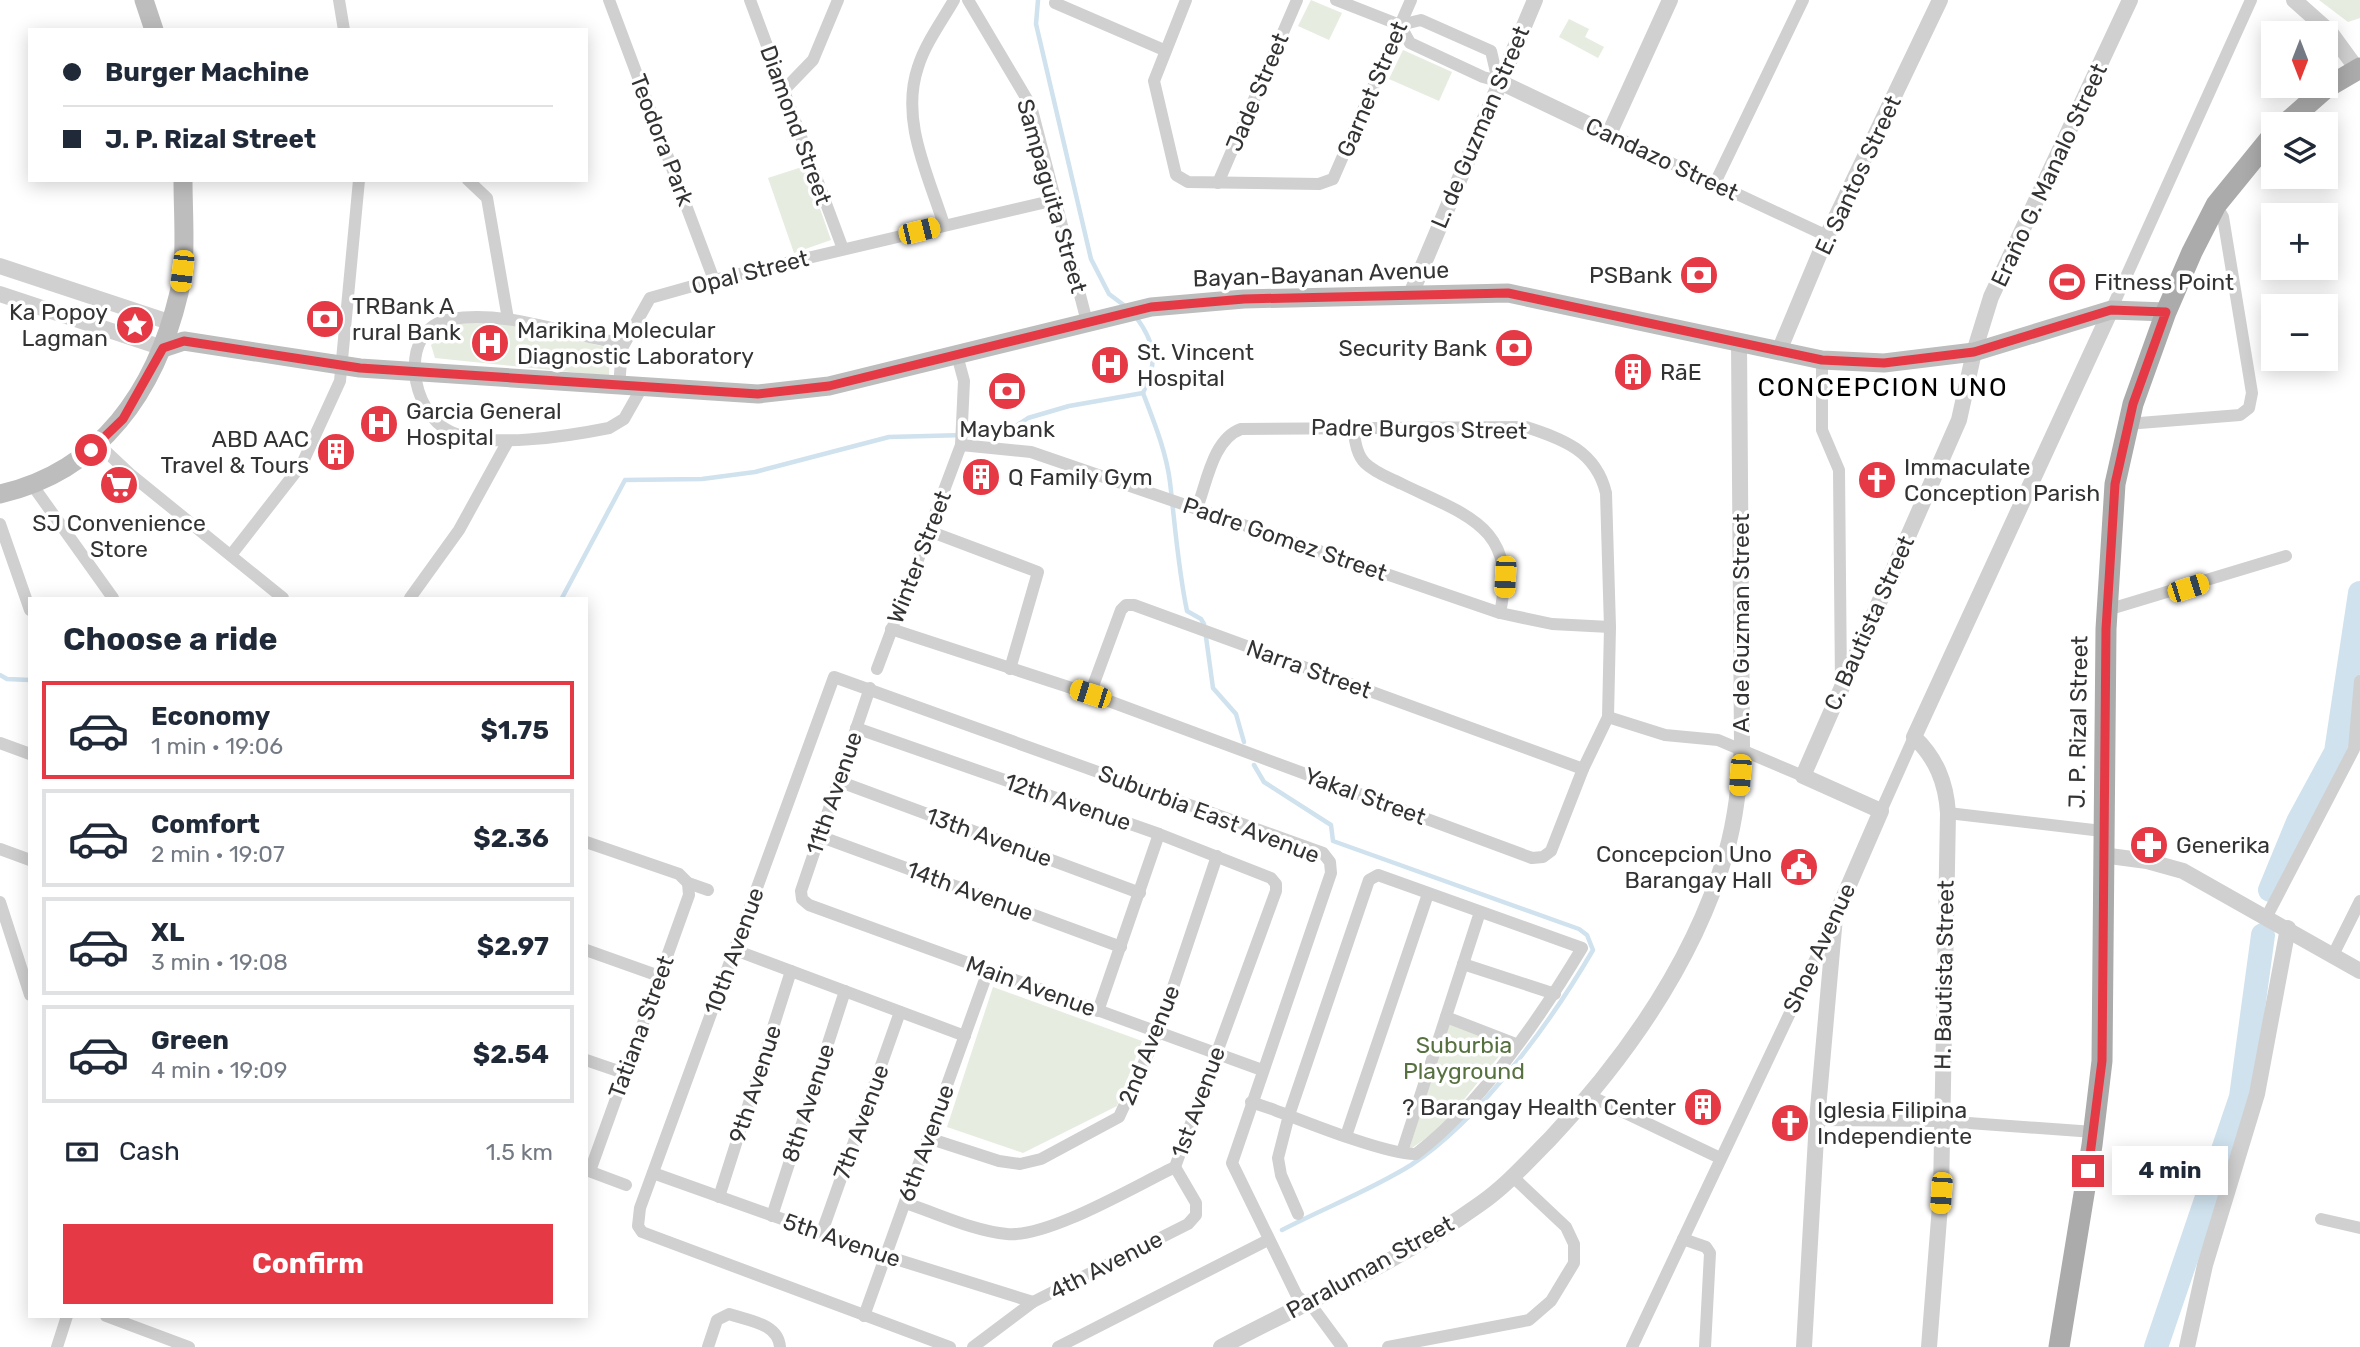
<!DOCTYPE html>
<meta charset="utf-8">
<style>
:root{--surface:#fff;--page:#f2f2f3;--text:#1f2937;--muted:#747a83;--line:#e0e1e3;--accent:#e63946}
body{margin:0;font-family:Rubik,sans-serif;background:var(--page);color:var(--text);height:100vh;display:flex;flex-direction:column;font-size:26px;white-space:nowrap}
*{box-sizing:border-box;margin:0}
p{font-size:23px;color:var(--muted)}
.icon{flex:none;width:38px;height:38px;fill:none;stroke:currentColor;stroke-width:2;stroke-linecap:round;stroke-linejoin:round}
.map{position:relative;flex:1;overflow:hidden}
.panel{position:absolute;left:28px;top:597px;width:560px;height:721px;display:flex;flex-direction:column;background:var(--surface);border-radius:0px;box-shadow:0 4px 18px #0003}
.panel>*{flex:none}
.guide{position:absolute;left:28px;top:28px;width:560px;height:154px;border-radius:0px;box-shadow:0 4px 18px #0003;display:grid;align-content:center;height:154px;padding:0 35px;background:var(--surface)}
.needle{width:46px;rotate:180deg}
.fabs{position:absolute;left:2261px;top:21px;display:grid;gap:14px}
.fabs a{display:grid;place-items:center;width:77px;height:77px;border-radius:0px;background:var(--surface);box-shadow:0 4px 18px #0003;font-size:35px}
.end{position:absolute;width:32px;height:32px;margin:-16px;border:9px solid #e63946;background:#fff;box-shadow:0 0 0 4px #fff}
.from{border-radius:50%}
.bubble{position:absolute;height:49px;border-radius:0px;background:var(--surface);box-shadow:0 4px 18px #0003;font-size:23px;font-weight:700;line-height:49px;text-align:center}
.car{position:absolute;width:21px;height:42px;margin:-21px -10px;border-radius:9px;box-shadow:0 0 5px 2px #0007;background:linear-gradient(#f5c518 24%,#345 0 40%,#f5c518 0 76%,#345 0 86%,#f5c518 0)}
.guide b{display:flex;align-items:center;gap:24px;height:66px;font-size:26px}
.guide b+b{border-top:2px solid var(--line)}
.guide i{width:18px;height:18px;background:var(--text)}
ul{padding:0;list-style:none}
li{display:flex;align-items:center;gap:21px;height:98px;margin:0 14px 10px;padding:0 21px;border:4px solid var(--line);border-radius:0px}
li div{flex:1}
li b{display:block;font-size:26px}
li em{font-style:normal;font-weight:700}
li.active{border-color:var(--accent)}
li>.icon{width:63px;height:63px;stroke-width:1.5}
h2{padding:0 35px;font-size:32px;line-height:84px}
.pay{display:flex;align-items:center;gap:18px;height:77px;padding:0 35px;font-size:26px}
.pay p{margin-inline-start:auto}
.primary-button{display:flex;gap:14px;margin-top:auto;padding:14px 35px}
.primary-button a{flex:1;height:80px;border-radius:0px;background:var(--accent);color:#fff;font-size:28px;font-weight:700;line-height:80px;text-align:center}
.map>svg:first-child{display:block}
</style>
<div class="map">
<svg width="2360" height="1347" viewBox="0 0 2360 1347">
<rect width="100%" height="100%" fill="#fff"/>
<g fill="#e6ecdf">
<polygon points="1311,0 1342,13 1329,40 1298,26"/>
<polygon points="2319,0 2360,0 2360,18 2348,22"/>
<polygon points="1569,19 1589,29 1585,37 1604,47 1598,58 1559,37"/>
<polygon points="1403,50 1452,72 1439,101 1389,79"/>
<polygon points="805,166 831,240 794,253 768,178"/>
<polygon points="458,322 507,324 610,348 609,376 435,358 431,345"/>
<polygon points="993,987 1142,1041 1117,1106 1023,1153 947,1127"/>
<polygon points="1448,1021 1508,1045 1441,1128 1409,1150"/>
</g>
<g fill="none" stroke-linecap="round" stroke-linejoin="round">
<g stroke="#cfe2ee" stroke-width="4.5">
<polyline points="1038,0 1036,24 1091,259 1109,294 1125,306"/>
<path d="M1143,393C1154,422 1166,451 1170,482C1175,525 1178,568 1187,611L1201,619L1204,624"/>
<path d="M562,598L625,480L702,479L755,472L889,437L1004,434L1028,418L1069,406L1143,393C1158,362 1156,344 1136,317"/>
<polyline points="1206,637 1213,688 1236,714 1244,742"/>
<polyline points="0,675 7,679 30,680"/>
<path d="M1254,765L1264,782L1331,825L1333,841L1579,929L1587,935L1593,950C1551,1022 1481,1119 1411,1165C1371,1190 1324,1208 1282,1230"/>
</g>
<g stroke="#cfe2ee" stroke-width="24">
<polyline points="2270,890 2298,822 2336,752 2360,593"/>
<polyline points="2156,1347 2241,1097 2263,935"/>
</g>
<g stroke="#d0d0d0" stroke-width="12">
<polyline points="339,0 344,30"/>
<polyline points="609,0 714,280"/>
<polyline points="750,0 843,249"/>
<polyline points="968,0 1031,106 1087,322"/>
<polyline points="1186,0 1154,81 1176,175 1188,182 1319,184 1333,179 1411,0"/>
<polyline points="1336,0 1400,25 1421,20 1491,51 1498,81 1483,77 1410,43 1400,25"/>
<polyline points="1055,3 1164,50"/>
<polyline points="783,91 813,60 838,0"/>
<polyline points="1609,134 1827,236"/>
<polyline points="468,180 487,198 508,319"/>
<polyline points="1218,183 1297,0"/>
<polyline points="1715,183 1803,0"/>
<path d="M944,225C928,174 900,120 918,67C925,44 942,21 954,0"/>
<polyline points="2111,310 2251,0"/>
<path d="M622,348L609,341C558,332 503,310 451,319C396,329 410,413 451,432C489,449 569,436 609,428L624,419L641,389"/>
<polyline points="1822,360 1822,430 1839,470 1841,685"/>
<polyline points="619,387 622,348 650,298 714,280 1055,200"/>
<polyline points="2127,424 2240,415 2249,408 2252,393 2223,217 2216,205"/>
<path d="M1353,428C1355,439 1356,454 1365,463C1375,473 1390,478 1402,484C1468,516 1518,527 1500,613"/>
<polyline points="98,444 130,474 283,598"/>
<polyline points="961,445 1031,452 1500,613 1552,624 1610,627"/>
<polyline points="33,486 113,598"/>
<polyline points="0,524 30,610"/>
<polyline points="929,531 1038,572 1010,669"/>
<polyline points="231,555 302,464 340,381 359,180"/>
<polyline points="410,598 459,530 508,441"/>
<polyline points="2107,610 2286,556"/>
<path d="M891,629L1090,694L1532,858L1543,857L1551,851L1583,769L1608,717L1610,627L1606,493C1596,451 1563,439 1526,427L1241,429C1213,439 1207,482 1197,508"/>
<polyline points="877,669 961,445 964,381 957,355"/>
<polyline points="870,688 801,891 802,899 809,905 1262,1070"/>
<polyline points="1090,694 1121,610 1126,605 1134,605 1583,769"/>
<polyline points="1608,717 1665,735 1718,740 1803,776"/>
<path d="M856,728L1159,834L1271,878L1276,884V891L1175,1167C1135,1186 1048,1238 1007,1234C973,1231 937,1213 905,1203"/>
<polyline points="0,743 30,754"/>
<polyline points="838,781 1140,893"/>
<polyline points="1881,811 1914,737"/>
<polyline points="1948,813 2102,831"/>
<polyline points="819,836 1121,947"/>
<polyline points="586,842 679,874 688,883 708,890"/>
<polyline points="0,849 30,860"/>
<polyline points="0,902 30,995"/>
<polyline points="2267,916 2354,749 2360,681"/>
<polyline points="586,950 659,976"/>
<polyline points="735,950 965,1036"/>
<polyline points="2333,955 2360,901"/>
<polyline points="1463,964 1555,994"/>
<polyline points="1098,1011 1159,834"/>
<polyline points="1446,1017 1516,1044"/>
<polyline points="586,1060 624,1073"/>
<polyline points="1590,1096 1720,1158"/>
<path d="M1251,1102L1272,1109C1303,1121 1387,1155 1416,1154C1480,1105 1540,1018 1582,948L1378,875L1369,880L1289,1115L1278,1158L1281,1175L1298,1214"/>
<polyline points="1817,1120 1941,1121 2094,1132"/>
<polyline points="1346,1136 1428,894"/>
<polyline points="928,1138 999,1161 1020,1164 1041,1159 1119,1117 1158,1032 1217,856"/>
<polyline points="1402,1152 1480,912"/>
<polyline points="586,1170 626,1185"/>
<polyline points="590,1171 689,895 688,883"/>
<polyline points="653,1173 886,1256 1033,1302"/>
<polyline points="719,1197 791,971"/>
<polyline points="772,1216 845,991"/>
<polyline points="2321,1219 2360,1228"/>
<polyline points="822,1232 900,1012"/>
<polyline points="1683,1239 1706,1247 1710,1253 1705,1347"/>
<polyline points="106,1316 189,1347"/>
<polyline points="864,1316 988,971"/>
<polyline points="57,1347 67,1316"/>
<path d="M708,1347L717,1320L729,1314C749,1321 778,1323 780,1347"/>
<polyline points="950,1347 642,1232 638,1226 640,1208 834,677 1323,853 1330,862 1331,873 1232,1163 1297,1296 1314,1309 1342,1347"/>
<polyline points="973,1347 1033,1302 1188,1224 1196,1215 1196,1203 1175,1167"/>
<polyline points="1058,1347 1268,1240"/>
<polyline points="1388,1347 1529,1320 1551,1301 1574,1263 1574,1244 1566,1227 1514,1178"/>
<polyline points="1632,1347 1832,924"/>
</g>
<g stroke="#d0d0d0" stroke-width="16">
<polyline points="2294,0 2330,32 2357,69"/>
<polyline points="1498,81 1609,134 1670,0"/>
<polyline points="0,266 169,322"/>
<polyline points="0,294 163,348"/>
<polyline points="1411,294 1535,0"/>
<polyline points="1779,351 1827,236 1940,0"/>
<polyline points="2102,855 2147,861 2183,871 2360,971"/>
<path d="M1221,1347C1308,1301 1401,1261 1480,1204C1507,1185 1527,1162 1550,1139C1626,1058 1694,961 1726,853C1736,818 1739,784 1742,748L1739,343"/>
<polyline points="1804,1347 1817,1120 1835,917 1881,811 1803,776 1959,420 1974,352 1991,297 2130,0"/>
<path d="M1929,1347L1941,1193L1948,813C1946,782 1936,758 1914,737L2111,310"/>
<polyline points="2187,1347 2205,1265 2257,1094 2288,928"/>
</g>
<g stroke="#bdbdbd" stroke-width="19">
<polyline points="144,0 154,30"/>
<polyline points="163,348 184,341 360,368 758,394 829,386 1151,307 1244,299 1508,293 1822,360 1884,363 1974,352 2111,310 2166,312"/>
<path d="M0,494C101,471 156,390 179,293C187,258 183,217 183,180"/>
</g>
<g stroke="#ababab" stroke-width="21">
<polyline points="2285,124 2326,88 2360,68"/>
<polyline points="2059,1347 2092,1145 2102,1061 2106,629 2115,484 2133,404 2166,312 2192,252 2216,205 2273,135"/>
</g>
</g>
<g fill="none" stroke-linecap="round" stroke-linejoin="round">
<polyline stroke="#e63946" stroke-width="9" points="91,450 123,419 163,348 184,341 360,368 758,394 829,386 1151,307 1244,299 1508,293 1822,360 1884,363 1974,352 2111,310 2166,312 2133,404 2115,484 2106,629 2102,1061 2088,1171"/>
</g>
<defs>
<symbol id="bank-disc" viewBox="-11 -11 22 22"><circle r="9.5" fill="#e63946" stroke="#fff"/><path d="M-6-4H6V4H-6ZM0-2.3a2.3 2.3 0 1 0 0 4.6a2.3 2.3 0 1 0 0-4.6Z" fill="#fff"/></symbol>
<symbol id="stadium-disc" viewBox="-11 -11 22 22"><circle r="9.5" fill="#e63946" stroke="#fff"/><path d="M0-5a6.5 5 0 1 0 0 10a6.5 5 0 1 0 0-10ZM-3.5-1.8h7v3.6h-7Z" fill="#fff"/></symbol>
<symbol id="sight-disc" viewBox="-11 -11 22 22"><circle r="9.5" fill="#e63946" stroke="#fff"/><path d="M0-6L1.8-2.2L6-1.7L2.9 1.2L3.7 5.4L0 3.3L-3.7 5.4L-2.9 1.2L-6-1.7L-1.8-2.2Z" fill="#fff"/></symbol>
<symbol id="hospital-disc" viewBox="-11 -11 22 22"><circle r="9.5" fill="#e63946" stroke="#fff"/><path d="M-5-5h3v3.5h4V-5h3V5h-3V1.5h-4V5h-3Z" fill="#fff"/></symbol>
<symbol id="building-disc" viewBox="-11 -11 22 22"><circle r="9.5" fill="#e63946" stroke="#fff"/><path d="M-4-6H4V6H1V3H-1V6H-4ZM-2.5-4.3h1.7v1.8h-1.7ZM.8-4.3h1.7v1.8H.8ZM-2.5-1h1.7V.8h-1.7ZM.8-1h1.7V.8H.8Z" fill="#fff"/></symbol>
<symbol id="church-disc" viewBox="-11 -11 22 22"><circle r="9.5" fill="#e63946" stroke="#fff"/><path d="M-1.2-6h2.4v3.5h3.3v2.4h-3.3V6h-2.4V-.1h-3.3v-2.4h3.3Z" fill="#fff"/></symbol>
<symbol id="supermarket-disc" viewBox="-11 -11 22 22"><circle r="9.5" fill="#e63946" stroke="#fff"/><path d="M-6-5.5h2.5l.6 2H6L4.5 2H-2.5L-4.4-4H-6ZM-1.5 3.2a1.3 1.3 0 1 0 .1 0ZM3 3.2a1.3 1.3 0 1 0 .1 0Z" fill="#fff"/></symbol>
<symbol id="pharmacy-disc" viewBox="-11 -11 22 22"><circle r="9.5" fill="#e63946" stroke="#fff"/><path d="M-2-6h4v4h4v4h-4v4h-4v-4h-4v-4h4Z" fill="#fff"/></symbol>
<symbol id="civic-disc" viewBox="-11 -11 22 22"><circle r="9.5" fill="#e63946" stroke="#fff"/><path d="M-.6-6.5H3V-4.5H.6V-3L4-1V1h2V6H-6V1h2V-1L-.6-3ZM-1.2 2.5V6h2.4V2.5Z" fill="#fff"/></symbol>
</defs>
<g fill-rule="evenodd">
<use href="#bank-disc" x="1677" y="253" width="44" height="44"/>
<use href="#stadium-disc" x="2045" y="260" width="44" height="44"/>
<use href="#bank-disc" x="303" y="297" width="44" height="44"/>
<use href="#sight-disc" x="113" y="303" width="44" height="44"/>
<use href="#hospital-disc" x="468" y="321" width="44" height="44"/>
<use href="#bank-disc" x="1492" y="326" width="44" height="44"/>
<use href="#hospital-disc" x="1088" y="343" width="44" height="44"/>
<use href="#building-disc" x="1611" y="350" width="44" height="44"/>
<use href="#bank-disc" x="985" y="369" width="44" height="44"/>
<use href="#hospital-disc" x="357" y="402" width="44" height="44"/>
<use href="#building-disc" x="314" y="430" width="44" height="44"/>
<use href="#building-disc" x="959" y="455" width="44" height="44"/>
<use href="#church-disc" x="1855" y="458" width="44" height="44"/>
<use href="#supermarket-disc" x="97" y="463" width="44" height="44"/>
<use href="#pharmacy-disc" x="2127" y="823" width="44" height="44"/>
<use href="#civic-disc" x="1777" y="845" width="44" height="44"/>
<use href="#building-disc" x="1681" y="1085" width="44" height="44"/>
<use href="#church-disc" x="1768" y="1101" width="44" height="44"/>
</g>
<g text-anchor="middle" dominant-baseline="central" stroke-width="7" stroke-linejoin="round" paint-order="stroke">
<g font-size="23" fill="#333" stroke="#fff">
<text transform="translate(1372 89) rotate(-67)">Garnet Street</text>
<text transform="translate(1257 92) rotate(-67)">Jade Street</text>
<text transform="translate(796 125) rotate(70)">Diamond Street</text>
<text transform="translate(1480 127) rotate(-67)">L. de Guzman Street</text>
<text transform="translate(662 140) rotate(69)">Teodora Park</text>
<text transform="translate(1662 159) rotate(25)">Candazo Street</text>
<text transform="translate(1858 175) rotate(-65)">E. Santos Street</text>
<text transform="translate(2049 175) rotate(-65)">Eraño G. Manalo Street</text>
<text transform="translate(1052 196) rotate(74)">Sampaguita Street</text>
<text transform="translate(750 272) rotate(-14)">Opal Street</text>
<text transform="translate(1321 274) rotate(-2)">Bayan-Bayanan Avenue</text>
<text transform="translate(1419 429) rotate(1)">Padre Burgos Street</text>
<text transform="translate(1285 539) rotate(19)">Padre Gomez Street</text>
<text transform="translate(919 557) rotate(-69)">Winter Street</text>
<text transform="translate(1741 623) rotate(-90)">A. de Guzman Street</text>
<text transform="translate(1869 623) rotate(-66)">C. Bautista Street</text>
<text transform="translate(1309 669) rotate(20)">Narra Street</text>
<text transform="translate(2078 722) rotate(-89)">J. P. Rizal Street</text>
<text transform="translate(834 793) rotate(-71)">11th Avenue</text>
<text transform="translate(1365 796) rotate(20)">Yakal Street</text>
<text transform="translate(1068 802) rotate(19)">12th Avenue</text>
<text transform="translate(1209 814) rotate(21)">Suburbia East Avenue</text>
<text transform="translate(989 837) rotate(20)">13th Avenue</text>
<text transform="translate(970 891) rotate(20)">14th Avenue</text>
<text transform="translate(1819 948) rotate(-65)">Shoe Avenue</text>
<text transform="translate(734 951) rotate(-70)">10th Avenue</text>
<text transform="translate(1944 975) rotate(-89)">H. Bautista Street</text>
<text transform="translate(1031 986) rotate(20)">Main Avenue</text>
<text transform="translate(641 1027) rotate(-70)">Tatiana Street</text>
<text transform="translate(1149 1045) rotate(-68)">2nd Avenue</text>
<text transform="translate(755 1084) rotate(-72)">9th Avenue</text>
<text transform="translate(1198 1102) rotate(-70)">1st Avenue</text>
<text transform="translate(808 1103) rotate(-72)">8th Avenue</text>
<text transform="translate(861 1122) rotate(-70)">7th Avenue</text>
<text transform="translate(926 1143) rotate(-70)">6th Avenue</text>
<text transform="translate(842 1240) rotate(19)">5th Avenue</text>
<text transform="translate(1106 1265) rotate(-27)">4th Avenue</text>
<text transform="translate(1370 1267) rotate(-29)">Paraluman Street</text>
</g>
<g font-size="23" fill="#333" stroke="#fff" text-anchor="start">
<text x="1672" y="275" text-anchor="end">PSBank</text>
<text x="2094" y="282">Fitness Point</text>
<text x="352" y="306">TRBank A<tspan x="352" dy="26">rural Bank</tspan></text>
<text x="108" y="312" text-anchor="end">Ka Popoy<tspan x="108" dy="26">Lagman</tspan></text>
<text x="517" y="330">Marikina Molecular<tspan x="517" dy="26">Diagnostic Laboratory</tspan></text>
<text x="1487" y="348" text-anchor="end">Security Bank</text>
<text x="1137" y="352">St. Vincent<tspan x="1137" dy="26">Hospital</tspan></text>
<text x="1660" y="372">RāE</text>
<text x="406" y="411">Garcia General<tspan x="406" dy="26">Hospital</tspan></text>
<text x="1007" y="429" text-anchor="middle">Maybank</text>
<text x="309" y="439" text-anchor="end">ABD AAC<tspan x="309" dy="26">Travel &amp; Tours</tspan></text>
<text x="1904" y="467">Immaculate<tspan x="1904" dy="26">Conception Parish</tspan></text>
<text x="1008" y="477">Q Family Gym</text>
<text x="119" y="523" text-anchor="middle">SJ Convenience<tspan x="119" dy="26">Store</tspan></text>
<text x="2176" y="845">Generika</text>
<text x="1772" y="854" text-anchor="end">Concepcion Uno<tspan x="1772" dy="26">Barangay Hall</tspan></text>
<text x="1676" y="1107" text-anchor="end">? Barangay Health Center</text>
<text x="1817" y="1110">Iglesia Filipina<tspan x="1817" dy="26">Independiente</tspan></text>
</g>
<g font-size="23" fill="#56703f" stroke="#fff">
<text x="1464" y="1045">Suburbia<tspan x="1464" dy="26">Playground</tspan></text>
</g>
<g font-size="26" letter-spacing="2" fill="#000" stroke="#fff">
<text x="1883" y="387">CONCEPCION UNO</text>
</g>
</g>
</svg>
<div class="fabs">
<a><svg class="needle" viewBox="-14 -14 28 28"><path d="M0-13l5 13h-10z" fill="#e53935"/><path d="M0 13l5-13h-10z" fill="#747a83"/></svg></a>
<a><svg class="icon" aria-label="layers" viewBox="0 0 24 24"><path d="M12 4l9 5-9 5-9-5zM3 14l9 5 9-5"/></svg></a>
<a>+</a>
<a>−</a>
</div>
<i class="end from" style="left:91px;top:450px"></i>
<i class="end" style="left:2088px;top:1171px"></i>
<div class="bubble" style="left:2112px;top:1146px;width:116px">4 min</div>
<i class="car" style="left:919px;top:231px;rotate:76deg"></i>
<i class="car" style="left:182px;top:271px;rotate:187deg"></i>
<i class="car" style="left:1505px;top:577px;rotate:183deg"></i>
<i class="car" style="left:2188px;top:588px;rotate:72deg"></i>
<i class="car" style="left:1090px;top:694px;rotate:288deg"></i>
<i class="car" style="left:1740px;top:775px;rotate:184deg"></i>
<i class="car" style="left:1941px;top:1193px;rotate:184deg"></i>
<div class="guide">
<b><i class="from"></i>Burger Machine</b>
<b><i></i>J. P. Rizal Street</b>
</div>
<section class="panel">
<h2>Choose a ride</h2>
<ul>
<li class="active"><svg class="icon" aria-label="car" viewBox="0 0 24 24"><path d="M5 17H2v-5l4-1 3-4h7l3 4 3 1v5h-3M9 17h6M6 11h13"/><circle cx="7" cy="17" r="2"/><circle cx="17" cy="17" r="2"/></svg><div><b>Economy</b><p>1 min · 19:06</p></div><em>$1.75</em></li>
<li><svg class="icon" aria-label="car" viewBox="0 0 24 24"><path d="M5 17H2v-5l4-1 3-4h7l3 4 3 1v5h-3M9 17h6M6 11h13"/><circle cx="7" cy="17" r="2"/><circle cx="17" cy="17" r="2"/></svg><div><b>Comfort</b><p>2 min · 19:07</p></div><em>$2.36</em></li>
<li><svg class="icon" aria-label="car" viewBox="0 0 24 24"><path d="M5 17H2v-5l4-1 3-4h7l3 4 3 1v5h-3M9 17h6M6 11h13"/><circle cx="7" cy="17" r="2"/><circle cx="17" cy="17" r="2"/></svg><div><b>XL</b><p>3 min · 19:08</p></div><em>$2.97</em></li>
<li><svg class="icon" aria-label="car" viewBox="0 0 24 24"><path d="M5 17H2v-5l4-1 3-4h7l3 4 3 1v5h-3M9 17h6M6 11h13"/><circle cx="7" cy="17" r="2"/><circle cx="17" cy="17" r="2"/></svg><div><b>Green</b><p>4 min · 19:09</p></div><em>$2.54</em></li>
</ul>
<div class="pay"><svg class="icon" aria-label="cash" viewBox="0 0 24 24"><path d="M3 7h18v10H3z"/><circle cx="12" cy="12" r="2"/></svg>Cash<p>1.5 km</p></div>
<div class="primary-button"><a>Confirm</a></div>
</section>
</div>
